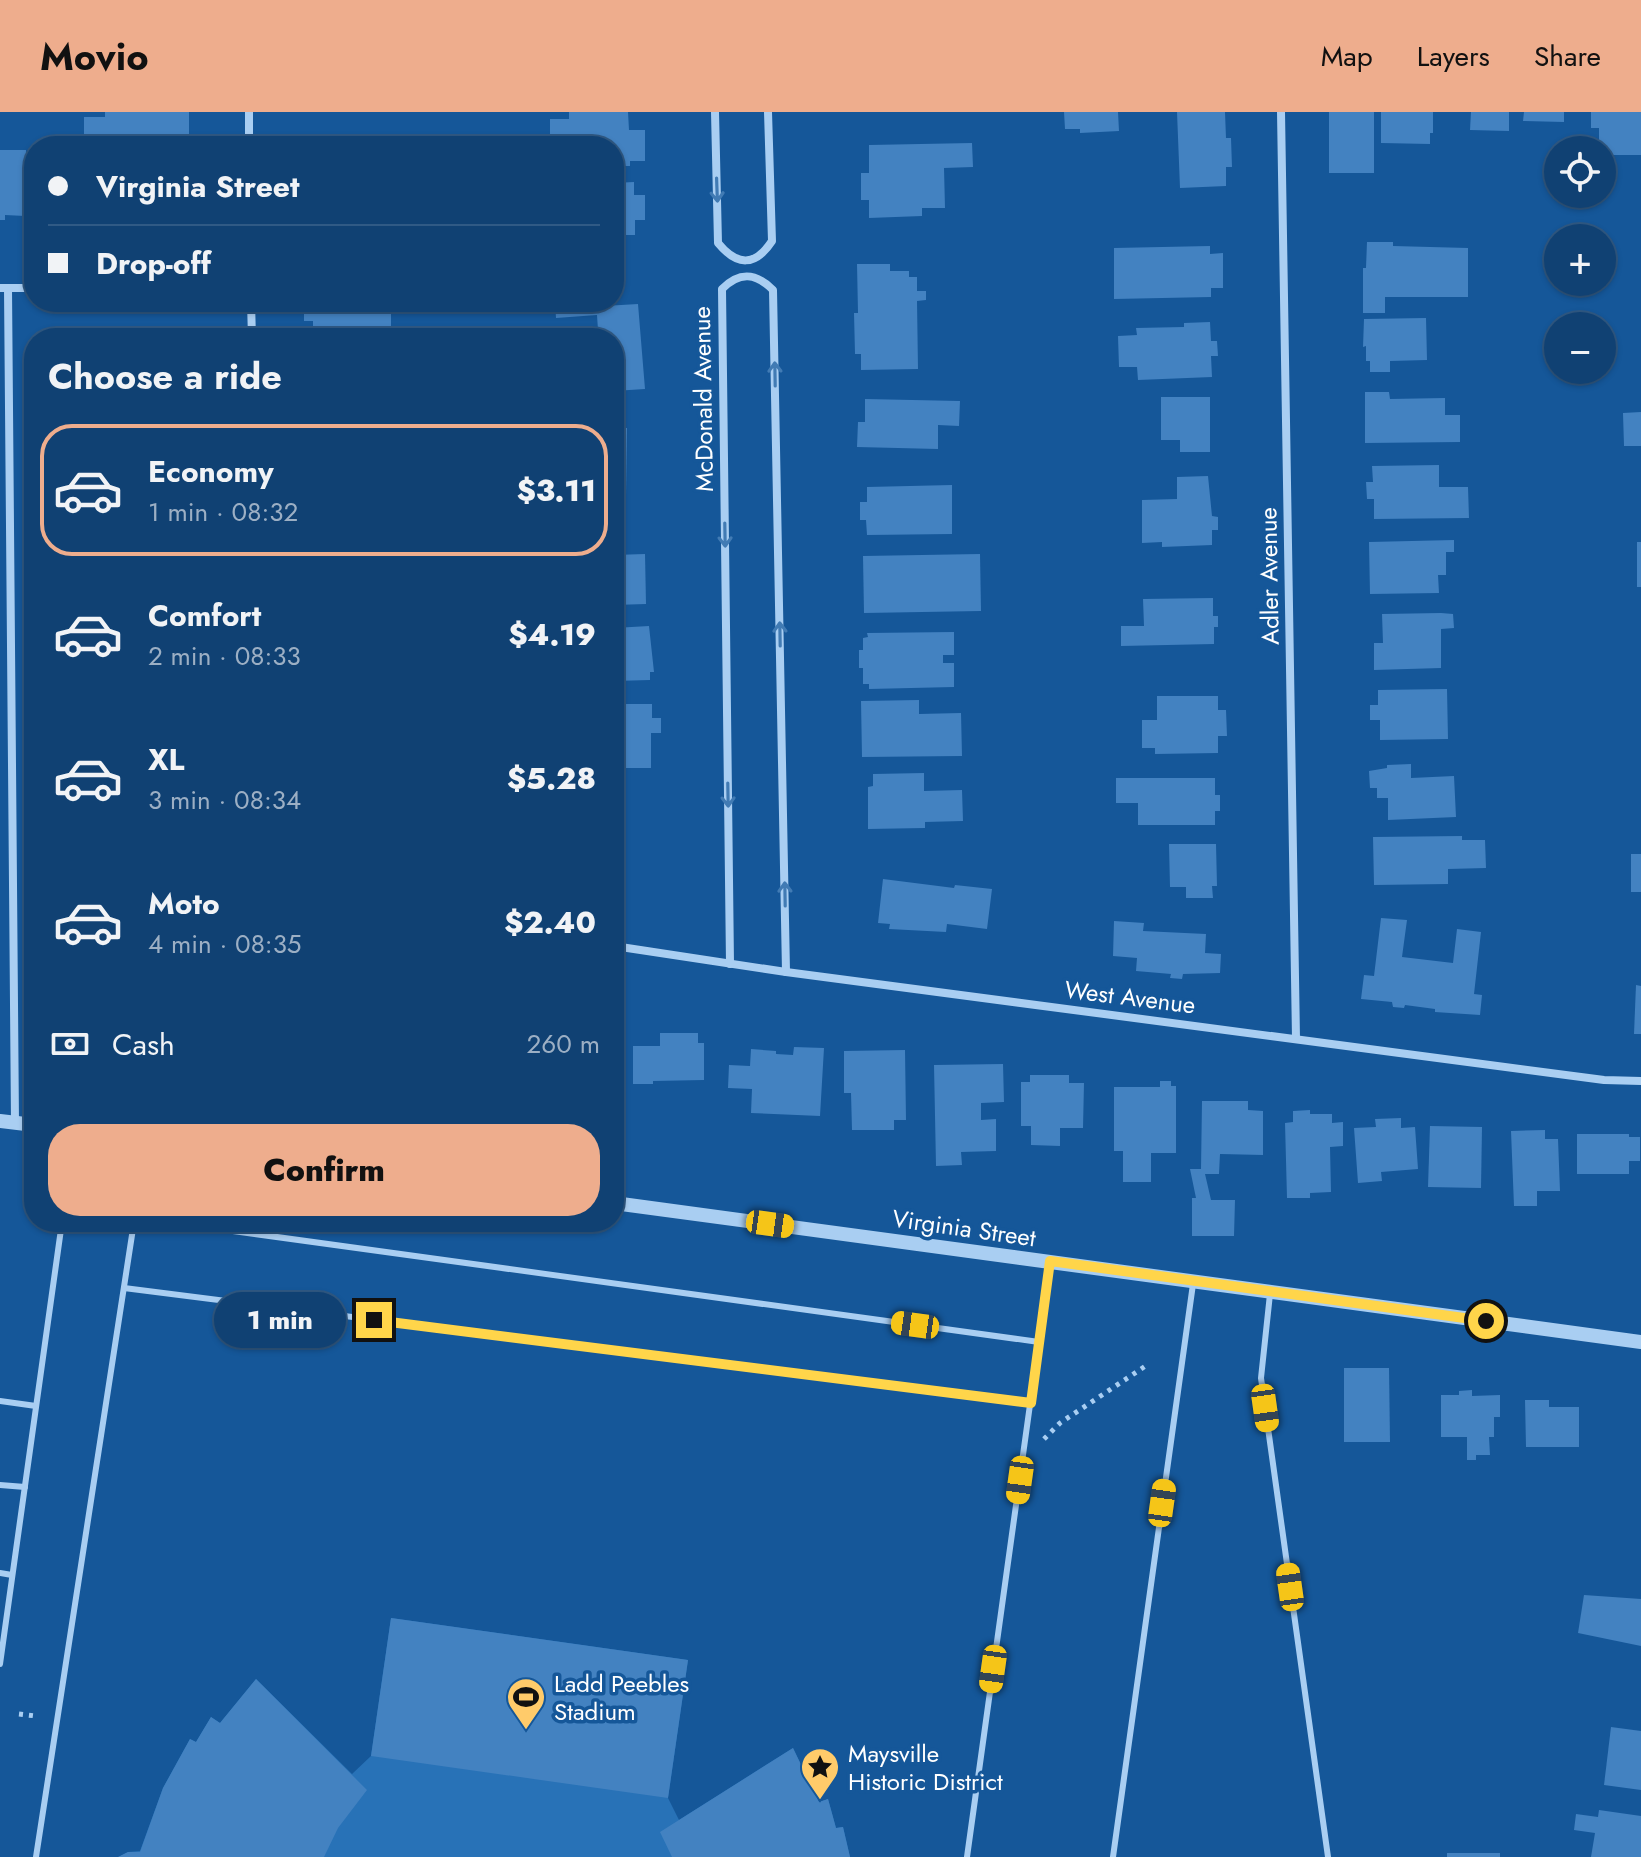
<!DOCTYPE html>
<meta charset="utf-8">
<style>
:root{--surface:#104173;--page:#1e4c7b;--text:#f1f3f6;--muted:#9cafc4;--line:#305a85;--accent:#eead8d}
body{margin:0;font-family:Jost,sans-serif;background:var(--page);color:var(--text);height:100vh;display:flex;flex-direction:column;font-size:30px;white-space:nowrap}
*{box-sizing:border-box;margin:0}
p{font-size:26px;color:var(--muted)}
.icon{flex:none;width:44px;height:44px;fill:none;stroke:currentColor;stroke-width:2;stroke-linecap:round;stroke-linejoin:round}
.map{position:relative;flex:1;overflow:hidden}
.drawer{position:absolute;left:24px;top:216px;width:600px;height:904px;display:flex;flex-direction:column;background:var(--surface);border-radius:32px;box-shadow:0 2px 6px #0004,0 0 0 2px var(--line)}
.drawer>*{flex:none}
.hud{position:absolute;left:24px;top:24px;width:600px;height:176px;border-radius:32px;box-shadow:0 2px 6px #0004,0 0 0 2px var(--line);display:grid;align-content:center;height:176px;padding:0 24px;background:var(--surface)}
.fabs{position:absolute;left:1544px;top:24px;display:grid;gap:16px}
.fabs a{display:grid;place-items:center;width:72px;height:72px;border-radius:50%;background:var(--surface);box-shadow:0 2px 6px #0004,0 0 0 2px var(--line);font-size:40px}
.end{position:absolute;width:36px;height:36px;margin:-18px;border:10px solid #ffd54a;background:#111;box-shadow:0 0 0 4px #111}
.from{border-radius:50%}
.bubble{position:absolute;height:56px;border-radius:28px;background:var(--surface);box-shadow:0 2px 6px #0004,0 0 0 2px var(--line);font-size:26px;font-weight:800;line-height:56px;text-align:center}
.car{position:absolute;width:24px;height:48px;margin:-24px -12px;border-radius:10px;box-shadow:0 0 6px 2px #0007;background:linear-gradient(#f5c518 24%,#345 0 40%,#f5c518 0 76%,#345 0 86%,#f5c518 0)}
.hud b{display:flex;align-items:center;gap:28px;height:76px;font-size:30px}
.hud b+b{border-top:2px solid var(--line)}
.hud i{width:20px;height:20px;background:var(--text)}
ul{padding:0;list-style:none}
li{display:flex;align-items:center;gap:24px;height:132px;margin:0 16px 12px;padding:0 8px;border:4px solid transparent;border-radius:32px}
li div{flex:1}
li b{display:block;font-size:30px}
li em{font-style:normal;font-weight:800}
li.selected{border-color:var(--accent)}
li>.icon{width:72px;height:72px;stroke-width:1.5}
h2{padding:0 24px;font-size:36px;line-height:96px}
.pay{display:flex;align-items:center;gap:20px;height:88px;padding:0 24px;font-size:30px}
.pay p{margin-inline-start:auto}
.cta{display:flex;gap:16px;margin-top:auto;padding:16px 24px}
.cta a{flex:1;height:92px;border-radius:32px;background:var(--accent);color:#111;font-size:32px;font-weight:800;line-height:92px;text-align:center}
header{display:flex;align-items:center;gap:48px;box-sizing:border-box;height:112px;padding:0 40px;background:var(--accent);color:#111}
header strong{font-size:38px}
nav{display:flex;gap:44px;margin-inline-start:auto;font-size:28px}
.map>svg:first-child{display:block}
</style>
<header>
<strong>Movio</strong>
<nav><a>Map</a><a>Layers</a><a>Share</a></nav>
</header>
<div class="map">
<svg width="1641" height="1745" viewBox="0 0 1641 1745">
<rect width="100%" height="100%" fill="#155799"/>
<polygon fill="#2872b7" points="391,1506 688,1548 668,1686 679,1708 793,1636 819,1690 828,1687 836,1716 843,1715 850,1745 118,1745 128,1740 140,1739 163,1676 190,1627 196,1630 211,1605 220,1611 256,1567 352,1662 371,1644"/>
<g fill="#4382c1">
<polygon points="105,0 189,0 189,34 84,34 84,5 105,5"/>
<polygon points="569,0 628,0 629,18 645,18 645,49 630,49 630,54 614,54 614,34 550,34 550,7 569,7"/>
<polygon points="1064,0 1118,0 1119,19 1080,21 1080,17 1065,17"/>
<polygon points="1177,0 1225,0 1226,26 1231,26 1232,55 1226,55 1226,74 1180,76"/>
<rect x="1329" y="0" width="45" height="61"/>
<polygon points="1381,0 1433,0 1433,21 1430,21 1430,32 1381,31"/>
<polygon points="1471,0 1509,0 1509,19 1470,18"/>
<polygon points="1524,0 1564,0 1564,10 1523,9"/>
<polygon points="1591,0 1641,0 1641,43 1602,43 1602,38 1599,38 1599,16 1591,16"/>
<polygon points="972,31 973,55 944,56 945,96 922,96 922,104 869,106 869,88 861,88 861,61 869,61 869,33"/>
<polygon points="0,38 26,38 25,104 5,103 5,108 0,108"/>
<polygon points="634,70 634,83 645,83 645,108 635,108 635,123 626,123 626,142 614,142 614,71"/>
<polygon points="1367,130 1393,130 1393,134 1468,136 1468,185 1385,185 1385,201 1363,201 1363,156 1366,156"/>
<polygon points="1210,134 1210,142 1223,141 1223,176 1211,176 1211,185 1114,187 1114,136"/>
<polygon points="857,152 890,152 890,159 909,159 909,165 917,165 917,179 926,179 926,188 917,189 918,257 861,258 861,242 855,242 854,201 858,201"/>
<polygon points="304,190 391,190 391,220 340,220 340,226 313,226 313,209 304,209"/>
<polygon points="555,190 587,190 587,195 638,192 645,277 614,279 614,226 565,226 565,220 598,218 597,203 556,206"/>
<polygon points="1426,206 1427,248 1390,249 1390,260 1370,260 1370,249 1366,249 1366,234 1363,235 1364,207"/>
<polygon points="1210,210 1211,229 1217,229 1218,244 1211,244 1212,265 1138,268 1137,255 1119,255 1118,224 1137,223 1136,216 1184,215 1184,211"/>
<polygon points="1365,280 1389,280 1390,287 1445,286 1445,303 1460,303 1460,330 1365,331"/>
<polygon points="1161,285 1210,285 1210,340 1180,340 1180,328 1161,328"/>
<polygon points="865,287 960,289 959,314 938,313 938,337 857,335 858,310 865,310"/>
<polygon points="1641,300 1641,334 1624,334 1623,301"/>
<polygon points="614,316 627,316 626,384 614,384"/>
<polygon points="1439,353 1439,375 1468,375 1469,406 1374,407 1374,387 1367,387 1366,370 1373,370 1372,354"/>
<polygon points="1208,364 1212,404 1218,405 1218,418 1212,418 1212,433 1162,435 1162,430 1142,431 1142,388 1177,387 1177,365"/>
<polygon points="952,373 952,422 867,423 866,408 860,408 860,390 867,390 867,375"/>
<polygon points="1454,428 1454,440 1446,440 1446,463 1438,463 1439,481 1370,482 1369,430"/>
<rect x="1637" y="430" width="4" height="45"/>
<polygon points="645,442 646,492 614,493 614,443"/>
<polygon points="980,442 981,499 864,501 863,444"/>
<polygon points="1213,486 1213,504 1218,504 1218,515 1214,515 1214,532 1121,534 1121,514 1144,514 1143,487"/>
<polygon points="1441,501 1453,502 1454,516 1441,517 1441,556 1374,558 1374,531 1383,531 1382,502"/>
<polygon points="649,514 654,560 650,560 650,568 614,569 614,516"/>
<polygon points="954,520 954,543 943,543 943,551 954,551 954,575 869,577 869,572 863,572 863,556 859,556 859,538 863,538 863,526 868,525 867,521"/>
<polygon points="1447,577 1448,627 1380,628 1380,608 1370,608 1370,593 1378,593 1378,578"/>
<polygon points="1157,584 1218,584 1218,598 1226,598 1227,624 1218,624 1218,641 1155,642 1155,636 1142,636 1142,608 1157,608"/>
<polygon points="919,588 919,602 961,601 962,644 862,645 861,589"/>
<polygon points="614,592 652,592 652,606 661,606 661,621 651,621 651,656 614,656"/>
<polygon points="1411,652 1411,666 1454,664 1456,705 1388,708 1388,686 1377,686 1377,676 1370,676 1369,659 1387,656 1387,653"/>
<polygon points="924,661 924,679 962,678 963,709 925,710 925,716 868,717 868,675 873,674 873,662"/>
<polygon points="1116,666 1215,666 1215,683 1220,683 1220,699 1215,699 1215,713 1138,713 1138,691 1116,691"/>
<polygon points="1462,724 1462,728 1485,728 1486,756 1448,757 1448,772 1374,773 1373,725"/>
<polygon points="1169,732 1216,732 1217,774 1212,774 1213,786 1186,786 1186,775 1170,775"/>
<rect x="1631" y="742" width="10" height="38"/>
<polygon points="883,767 954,776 955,773 992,777 987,817 947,812 946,820 889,817 890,812 878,811"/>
<polygon points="1381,806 1407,808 1402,845 1453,851 1457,817 1481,820 1474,882 1482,883 1480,903 1435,900 1435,897 1405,893 1404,896 1393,895 1392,890 1361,887 1364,863 1374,864"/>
<polygon points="1114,809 1144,811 1143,819 1206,822 1205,841 1221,842 1220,861 1183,862 1182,867 1170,866 1171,862 1136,859 1137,846 1113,844"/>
<polygon points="1636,873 1641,874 1641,922 1634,922"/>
<polygon points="660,921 698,921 698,931 704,931 704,968 653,969 653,972 633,972 633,934 660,934"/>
<polygon points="794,935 824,936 820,1004 751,1001 752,977 728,976 729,953 750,954 751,937 776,939 776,942 793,943"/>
<polygon points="905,938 906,1008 894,1008 894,1018 852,1018 851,981 844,981 844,939"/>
<polygon points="1003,952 1004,990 981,991 981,1008 996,1007 996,1039 961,1040 962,1053 936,1054 934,953"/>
<polygon points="1030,963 1069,963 1069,971 1084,971 1083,1016 1060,1016 1060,1034 1031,1033 1031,1014 1021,1014 1021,970 1030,970"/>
<polygon points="1160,969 1171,969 1171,974 1176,974 1176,1041 1151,1041 1151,1070 1123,1070 1123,1039 1114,1039 1114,975 1160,975"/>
<polygon points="1202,989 1248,989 1248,998 1263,999 1263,1043 1220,1042 1219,1062 1205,1062 1211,1088 1235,1088 1234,1124 1192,1124 1192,1086 1196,1086 1190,1057 1201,1057"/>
<polygon points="1310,998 1310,1002 1332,1002 1332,1011 1343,1010 1343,1034 1330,1035 1331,1080 1310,1081 1310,1086 1287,1086 1285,1011 1293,1010 1293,999"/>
<polygon points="1401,1006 1401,1016 1415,1015 1418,1057 1381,1060 1382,1069 1358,1071 1354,1016 1376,1015 1375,1007"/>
<polygon points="1430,1014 1482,1015 1481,1076 1428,1075"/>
<polygon points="1545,1018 1545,1027 1558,1027 1560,1079 1537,1079 1537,1094 1514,1094 1511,1019"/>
<polygon points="1577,1022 1629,1022 1629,1025 1640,1025 1640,1049 1629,1049 1629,1062 1577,1062"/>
<polygon points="1344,1256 1389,1256 1390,1330 1344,1330"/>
<polygon points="1472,1278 1472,1284 1500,1283 1500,1305 1494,1305 1494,1325 1489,1325 1490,1343 1476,1343 1476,1348 1467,1348 1467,1325 1441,1325 1441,1283 1459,1283 1459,1279"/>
<polygon points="1525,1288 1549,1288 1549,1295 1579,1295 1579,1335 1526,1335"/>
<polygon points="1584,1483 1641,1487 1641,1534 1578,1521"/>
<polygon points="391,1506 688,1548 668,1686 371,1644"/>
<polygon points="256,1567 367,1678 338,1716 324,1745 118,1745 128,1740 140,1740 163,1676 190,1627 196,1630 211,1605 220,1611"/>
<polygon points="1611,1615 1641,1619 1641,1678 1604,1673"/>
<polygon points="793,1636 819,1690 828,1687 836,1716 843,1715 850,1745 672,1745 660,1720"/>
<polygon points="1599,1698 1641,1704 1641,1745 1591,1745 1595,1721 1574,1718 1576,1702 1598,1705"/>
<rect x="1447" y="1741" width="53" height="4"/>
</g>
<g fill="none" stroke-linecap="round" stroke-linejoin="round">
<g stroke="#a9cef2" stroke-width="5" stroke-dasharray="4 6" stroke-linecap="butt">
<polyline points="1044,1327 1060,1311 1147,1253"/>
<polyline points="19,1602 36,1604"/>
</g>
<g stroke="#a9cef2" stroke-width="6">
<polyline points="168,1110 1039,1230"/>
<polyline points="124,1176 1031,1291"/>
<polyline points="1270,1182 1261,1266 1328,1745"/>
<polyline points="0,1289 36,1294"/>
<polyline points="0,1373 25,1375"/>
<polyline points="0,1461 12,1463"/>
<polyline points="0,1552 62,1110"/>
<polyline points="36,1745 134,1110"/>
<polyline points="967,1745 1050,1149"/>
<polyline points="1113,1745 1193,1172"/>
</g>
<g stroke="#a9cef2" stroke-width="8">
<polyline points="249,0 249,34"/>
<path d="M715,0L718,131C737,154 755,155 772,129L768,0"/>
<polyline points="1281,0 1296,927"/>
<polyline points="0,176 34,176"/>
<polyline points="8,176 15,1011"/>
<polyline points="251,190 252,226"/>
<polyline points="614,834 786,860 1604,968 1641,969"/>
<path d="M730,852L722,177C740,159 756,161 773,178L786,860"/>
</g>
<g stroke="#a9cef2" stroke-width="14">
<polyline points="0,1009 34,1013"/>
<polyline points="614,1091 1641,1230"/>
</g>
</g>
<defs><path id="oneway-shaft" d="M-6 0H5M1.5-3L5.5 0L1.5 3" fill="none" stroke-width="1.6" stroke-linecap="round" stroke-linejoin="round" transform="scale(2)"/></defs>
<g stroke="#417bb4">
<use href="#oneway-shaft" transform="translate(717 78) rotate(88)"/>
<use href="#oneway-shaft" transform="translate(775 262) rotate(-91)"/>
<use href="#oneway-shaft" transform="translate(725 423) rotate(89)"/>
<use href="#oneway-shaft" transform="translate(780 522) rotate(-91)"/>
<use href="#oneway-shaft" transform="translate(728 683) rotate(89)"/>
<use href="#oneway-shaft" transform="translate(785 782) rotate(-91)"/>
</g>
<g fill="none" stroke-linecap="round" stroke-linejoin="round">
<polyline stroke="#ffd54a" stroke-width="10" points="374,1208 1031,1291 1050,1149 1486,1209"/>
</g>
<defs>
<symbol id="stadium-pin" viewBox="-11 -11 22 30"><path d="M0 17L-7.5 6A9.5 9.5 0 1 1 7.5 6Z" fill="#ffcb6a" stroke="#155799"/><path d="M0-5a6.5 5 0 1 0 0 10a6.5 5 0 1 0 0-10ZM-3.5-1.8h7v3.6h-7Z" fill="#111"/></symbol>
<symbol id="sight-pin" viewBox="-11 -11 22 30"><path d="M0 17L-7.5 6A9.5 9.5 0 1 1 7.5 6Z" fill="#ffcb6a" stroke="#155799"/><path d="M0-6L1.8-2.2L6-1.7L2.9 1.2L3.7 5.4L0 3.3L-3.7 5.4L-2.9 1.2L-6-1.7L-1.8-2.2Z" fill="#111"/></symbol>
</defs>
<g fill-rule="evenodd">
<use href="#stadium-pin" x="504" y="1563" width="44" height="60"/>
<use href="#sight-pin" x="798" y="1633" width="44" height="60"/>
</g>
<g text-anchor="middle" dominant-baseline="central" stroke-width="7" stroke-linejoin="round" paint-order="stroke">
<g font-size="24" fill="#fff" stroke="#155799">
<text transform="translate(703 287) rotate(-91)">McDonald Avenue</text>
<text transform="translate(1269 464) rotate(-91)">Adler Avenue</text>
<text transform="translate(1130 885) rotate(7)">West Avenue</text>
<text transform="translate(964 1116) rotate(8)">Virginia Street</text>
</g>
<g font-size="24" fill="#fff" stroke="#155799" text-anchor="start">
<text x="554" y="1571">Ladd Peebles<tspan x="554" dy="28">Stadium</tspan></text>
<text x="848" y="1641">Maysville<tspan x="848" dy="28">Historic District</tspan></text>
</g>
</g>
</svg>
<div class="fabs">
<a><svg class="icon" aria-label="locate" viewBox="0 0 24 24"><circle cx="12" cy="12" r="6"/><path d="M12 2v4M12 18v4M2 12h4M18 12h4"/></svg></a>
<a>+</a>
<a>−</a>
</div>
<i class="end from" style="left:1486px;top:1209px"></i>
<i class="end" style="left:374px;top:1208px"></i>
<div class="bubble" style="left:214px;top:1180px;width:132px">1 min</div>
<i class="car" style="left:770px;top:1112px;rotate:98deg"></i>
<i class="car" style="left:915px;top:1213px;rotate:278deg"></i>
<i class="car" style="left:1265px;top:1296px;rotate:172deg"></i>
<i class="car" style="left:1020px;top:1368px;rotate:188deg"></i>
<i class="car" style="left:1162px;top:1391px;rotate:8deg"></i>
<i class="car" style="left:1290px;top:1475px;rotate:352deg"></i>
<i class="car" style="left:993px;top:1557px;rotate:188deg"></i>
<div class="hud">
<b><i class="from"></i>Virginia Street</b>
<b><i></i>Drop-off</b>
</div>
<section class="drawer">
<h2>Choose a ride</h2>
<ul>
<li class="selected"><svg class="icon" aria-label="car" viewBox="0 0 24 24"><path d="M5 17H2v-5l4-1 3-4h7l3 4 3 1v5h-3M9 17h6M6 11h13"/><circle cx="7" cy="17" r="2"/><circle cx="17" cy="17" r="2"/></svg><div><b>Economy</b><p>1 min · 08:32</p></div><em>$3.11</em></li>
<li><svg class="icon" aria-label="car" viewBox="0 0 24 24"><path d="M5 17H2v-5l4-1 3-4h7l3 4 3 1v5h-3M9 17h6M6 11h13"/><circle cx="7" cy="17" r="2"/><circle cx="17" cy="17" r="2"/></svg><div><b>Comfort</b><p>2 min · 08:33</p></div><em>$4.19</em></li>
<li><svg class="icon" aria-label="car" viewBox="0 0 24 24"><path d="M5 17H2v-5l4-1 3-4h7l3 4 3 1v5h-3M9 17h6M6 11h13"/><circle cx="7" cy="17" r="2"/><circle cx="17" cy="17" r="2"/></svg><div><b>XL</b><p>3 min · 08:34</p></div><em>$5.28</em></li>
<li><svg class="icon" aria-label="car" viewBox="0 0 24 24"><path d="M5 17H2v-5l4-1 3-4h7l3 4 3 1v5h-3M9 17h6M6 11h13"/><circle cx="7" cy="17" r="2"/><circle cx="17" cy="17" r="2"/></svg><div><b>Moto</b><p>4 min · 08:35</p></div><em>$2.40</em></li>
</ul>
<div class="pay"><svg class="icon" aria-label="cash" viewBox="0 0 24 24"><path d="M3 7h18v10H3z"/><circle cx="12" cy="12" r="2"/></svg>Cash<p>260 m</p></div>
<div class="cta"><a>Confirm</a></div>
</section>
</div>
